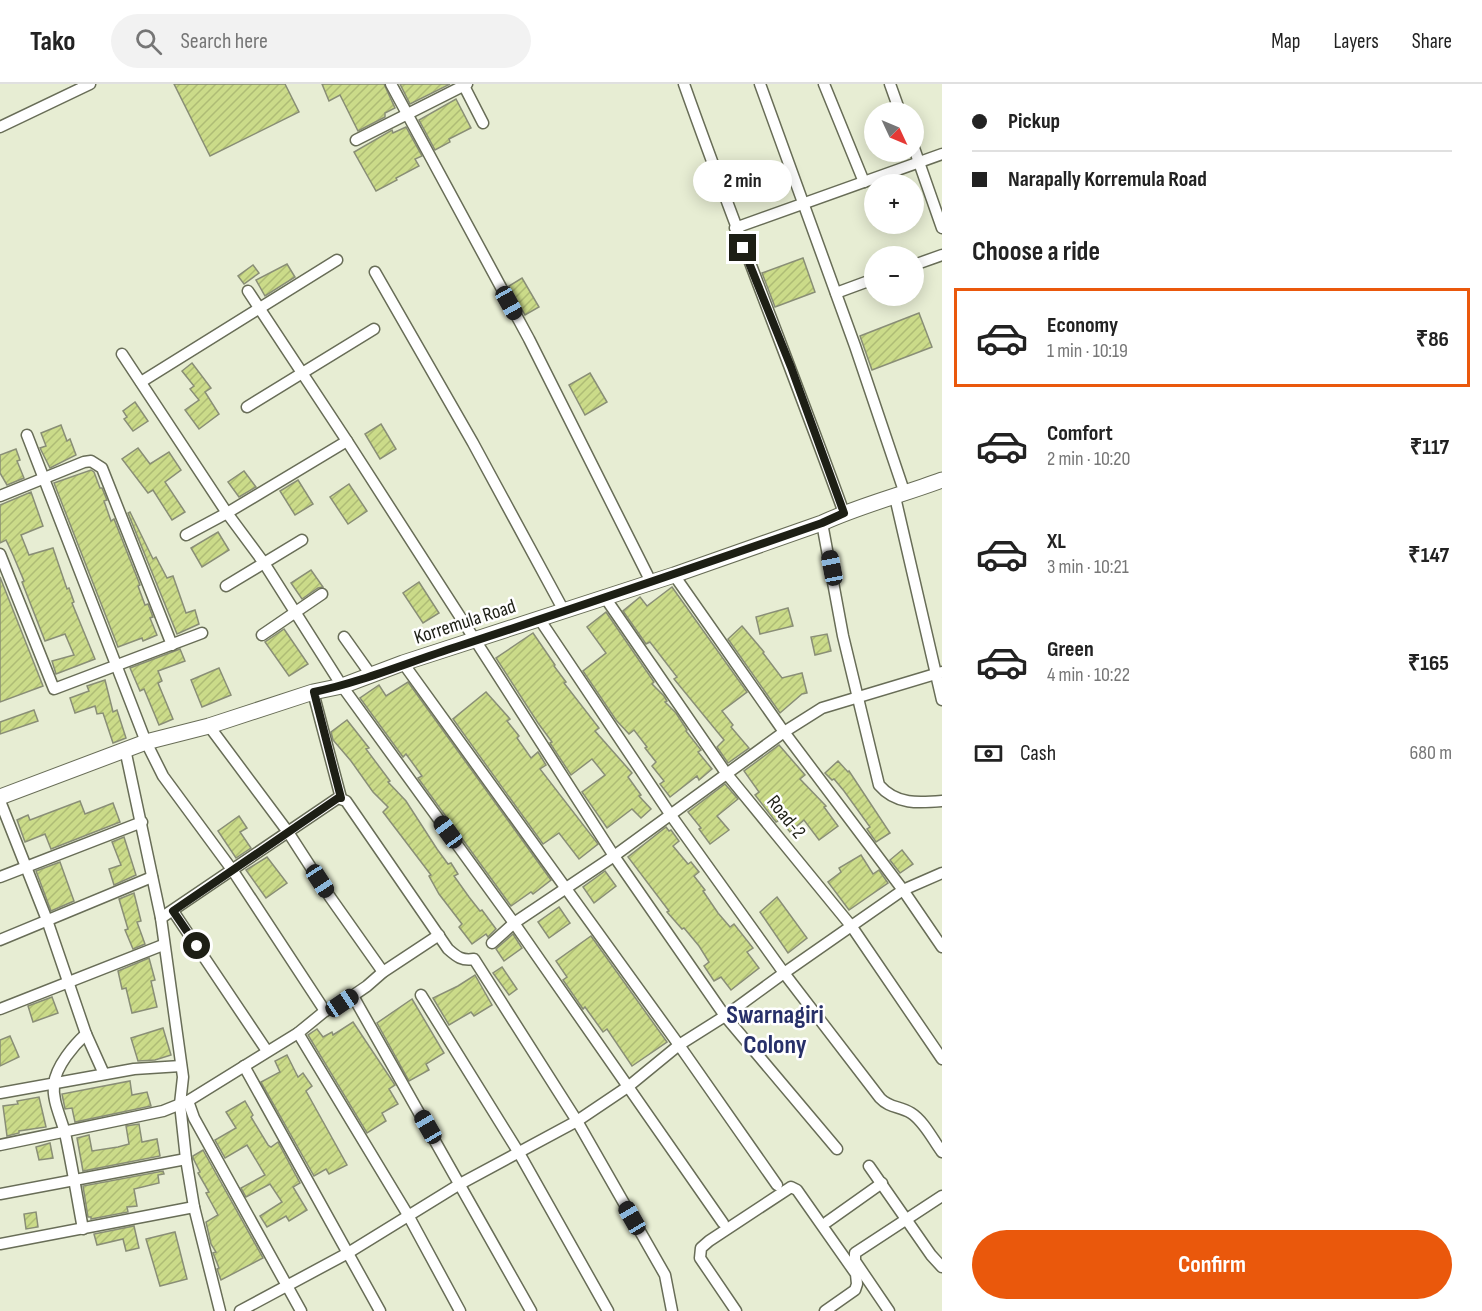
<!DOCTYPE html>
<meta charset="utf-8">
<style>
:root{--surface:#fff;--page:#f2f2f2;--text:#222;--muted:#767676;--line:#e0e0e0;--accent:#ea580c}
body{margin:0;font-family:"Sofia Sans Condensed",sans-serif;background:var(--page);color:var(--text);height:100vh;display:flex;flex-direction:column;font-size:22px;white-space:nowrap}
*{box-sizing:border-box;margin:0}
p{font-size:20px;color:var(--muted)}
.icon{flex:none;width:33px;height:33px;fill:none;stroke:currentColor;stroke-width:2;stroke-linecap:round;stroke-linejoin:round}
.map{position:relative;flex:1;overflow:hidden}
.panel{display:flex;flex-direction:column;background:var(--surface);width:540px}
.panel>*{flex:none}
.top-card{display:grid;align-content:center;height:132px;padding:0 30px;background:var(--surface)}
.needle{width:39px;rotate:134deg}
.fabs{position:absolute;left:864px;top:18px;display:grid;gap:12px}
.fabs a{display:grid;place-items:center;width:60px;height:60px;border-radius:50%;background:var(--surface);box-shadow:0 3px 15px #0003;font-size:30px}
.end{position:absolute;width:27px;height:27px;margin:-14px;border:8px solid #1d1f15;background:#fff;box-shadow:0 0 0 3px #fff}
.from{border-radius:50%}
.bubble{position:absolute;height:42px;border-radius:21px;background:var(--surface);box-shadow:0 3px 15px #0003;font-size:20px;font-weight:700;line-height:42px;text-align:center}
.car{position:absolute;width:18px;height:36px;margin:-18px -9px;border-radius:8px;box-shadow:0 0 4px 2px #0007;background:linear-gradient(#222 24%,#8ab4d8 0 40%,#222 0 76%,#8ab4d8 0 86%,#222 0)}
.top-card b{display:flex;align-items:center;gap:21px;height:57px;font-size:22px}
.top-card b+b{border-top:2px solid var(--line)}
.top-card i{width:15px;height:15px;background:var(--text)}
ul{padding:0;list-style:none}
li{display:flex;align-items:center;gap:18px;height:99px;margin:0 12px 9px;padding:0 18px;border:3px solid transparent;border-radius:0px}
li div{flex:1}
li b{display:block;font-size:22px}
li em{font-style:normal;font-weight:700}
li.current{border-color:var(--accent)}
li>.icon{width:54px;height:54px;stroke-width:1.5}
h2{padding:0 30px;font-size:27px;line-height:72px}
.pay{display:flex;align-items:center;gap:15px;height:66px;padding:0 30px;font-size:22px}
.pay p{margin-inline-start:auto}
.cta{display:flex;gap:12px;margin-top:auto;padding:12px 30px}
.cta a{flex:1;height:69px;border-radius:36px;background:var(--accent);color:#fff;font-size:24px;font-weight:700;line-height:69px;text-align:center}
header{display:flex;align-items:center;gap:36px;box-sizing:border-box;height:84px;padding:0 30px;background:var(--surface);border-bottom:2px solid var(--line)}
header strong{font-size:28px}
nav{display:flex;gap:33px;margin-inline-start:auto;font-size:21px}
.search{width:420px;height:54px;background:var(--page);display:flex;align-items:center;gap:15px;box-sizing:border-box;padding:0 21px;border-radius:33px;color:var(--muted);font-size:22px}
main{display:flex;flex:1;min-height:0}
.map>svg:first-child{display:block}
</style>
<header>
<strong>Tako</strong>
<div class="search"><svg class="icon" aria-label="search" viewBox="0 0 24 24"><circle cx="10" cy="10" r="6"/><path d="M15 15l6 6"/></svg>Search here</div>
<nav><a>Map</a><a>Layers</a><a>Share</a></nav>
</header>
<main>
<div class="map">
<svg width="942" height="1227" viewBox="0 0 942 1227">
<defs>
<pattern id="building-hatch" width="6" height="6" patternUnits="userSpaceOnUse" patternTransform="scale(1.5)"><rect width="6" height="6" fill="#cbdb89"/><path d="M-1 1l2-2M0 6l6-6M5 7l2-2" fill="none" stroke="#aebc75"/></pattern>
</defs>
<rect width="100%" height="100%" fill="#e7edd3"/>
<g fill="url(#building-hatch)" stroke="#898e76" stroke-width="1.5">
<polygon points="174,0 285,0 299,28 210,72"/>
<polygon points="322,0 384,0 395,24 385,29 385,33 358,47 340,11 329,17"/>
<polygon points="400,0 450,0 410,20"/>
<polygon points="456,15 471,44 449,55 450,58 435,66 419,36"/>
<polygon points="406,43 422,72 415,75 419,82 396,94 397,96 376,107 354,68 392,46 393,49"/>
<polygon points="803,174 815,208 775,223 762,189"/>
<polygon points="287,180 295,193 265,212 256,196"/>
<polygon points="253,181 259,189 244,200 238,192"/>
<polygon points="522,194 539,223 525,231 509,202"/>
<polygon points="919,229 932,263 872,286 860,252"/>
<polygon points="192,279 211,304 205,308 219,330 199,345 185,326 199,316 190,305 194,302 182,287"/>
<polygon points="590,289 607,318 585,331 569,301"/>
<polygon points="135,318 148,337 133,347 124,335 127,333 123,327"/>
<polygon points="381,340 396,365 380,375 365,350"/>
<polygon points="61,341 67,357 70,355 76,371 50,384 40,364 46,362 41,349"/>
<polygon points="138,364 150,380 169,368 181,386 165,398 185,428 172,436 153,406 148,409 122,375"/>
<polygon points="16,365 20,376 17,377 24,394 7,401 0,389 0,371"/>
<polygon points="91,386 94,388 100,404 102,404 107,416 104,417 111,437 114,435 140,501 138,502 145,521 148,520 153,533 150,534 157,551 143,557 142,554 118,563 54,399"/>
<polygon points="244,387 256,403 239,413 228,398"/>
<polygon points="298,396 313,420 295,431 280,407"/>
<polygon points="349,400 367,427 348,440 330,413"/>
<polygon points="31,408 43,442 21,451 29,471 53,464 67,505 69,504 74,518 72,519 95,575 56,590 52,577 74,571 65,550 45,557 22,498 24,497 13,471 6,456 0,459 0,421"/>
<polygon points="130,428 153,475 156,473 167,494 173,492 186,529 195,526 199,540 177,550 128,429"/>
<polygon points="218,448 229,466 202,483 191,464"/>
<polygon points="311,486 323,503 318,504 302,515 291,499"/>
<polygon points="0,493 43,602 0,618"/>
<polygon points="419,498 439,529 423,539 403,509"/>
<polygon points="672,503 747,608 722,627 733,641 731,643 749,664 728,679 717,663 724,656 674,595 677,593 650,558 646,560 623,527 640,513 647,522"/>
<polygon points="788,524 793,542 760,550 756,533"/>
<polygon points="606,528 654,598 652,600 664,612 667,617 665,618 676,629 687,646 686,647 701,666 698,668 712,685 699,696 697,692 670,713 660,700 664,697 652,682 656,678 645,664 647,663 634,646 629,650 616,636 583,587 606,569 587,543"/>
<polygon points="742,542 764,568 763,569 782,594 802,589 807,609 802,610 780,629 728,555"/>
<polygon points="284,545 308,580 289,592 265,558"/>
<polygon points="533,549 555,581 554,582 566,598 564,599 599,644 595,647 632,689 628,693 641,711 639,712 651,725 641,734 632,725 607,744 582,708 605,691 592,675 571,691 550,659 552,658 538,639 496,574"/>
<polygon points="827,550 831,567 815,571 811,553"/>
<polygon points="180,565 185,577 158,587 162,597 158,599 173,635 159,641 144,605 140,607 130,584"/>
<polygon points="219,584 231,611 202,623 191,596"/>
<polygon points="105,596 113,628 117,626 126,654 113,659 103,629 97,630 95,622 75,629 70,614 89,607 87,602"/>
<polygon points="408,598 551,796 533,810 531,808 511,822 418,694 422,692 406,670 403,673 360,614 379,601 386,612"/>
<polygon points="486,608 510,635 507,637 519,652 517,654 531,674 538,668 546,681 540,685 598,760 579,775 559,749 543,760 453,635"/>
<polygon points="34,626 38,637 0,650 0,638"/>
<polygon points="347,636 369,664 366,665 390,697 388,698 406,717 437,765 448,780 451,779 458,790 454,792 469,813 480,827 482,826 496,845 488,853 486,850 472,860 466,852 459,843 462,840 439,810 429,792 431,791 383,728 388,723 373,708 351,677 333,656 331,648"/>
<polygon points="779,661 805,691 800,695 826,722 824,723 838,742 819,756 804,736 790,748 780,736 776,738 755,711 759,708 744,687"/>
<polygon points="838,677 848,688 849,687 890,749 876,758 867,745 870,743 844,707 834,695 832,696 825,689"/>
<polygon points="725,700 738,715 717,732 729,746 710,760 699,745 701,744 688,728"/>
<polygon points="80,717 85,730 113,719 120,738 51,765 45,750 25,758 17,736 28,731 30,736"/>
<polygon points="239,732 247,744 240,748 251,764 236,774 218,747"/>
<polygon points="666,743 669,747 671,746 679,757 673,762 688,780 691,778 699,788 694,792 705,806 703,807 718,829 730,843 734,840 753,864 747,868 759,884 731,906 721,893 714,897 704,882 709,878 699,862 684,844 682,845 667,828 669,827 628,773"/>
<polygon points="124,753 136,791 114,801 109,785 121,781 112,758"/>
<polygon points="902,766 913,780 900,789 890,776"/>
<polygon points="861,771 873,790 879,786 888,799 849,826 828,798 841,788 839,784"/>
<polygon points="267,773 287,799 266,814 246,786"/>
<polygon points="60,778 74,817 51,827 36,787"/>
<polygon points="605,787 616,802 594,819 583,803"/>
<polygon points="134,809 141,837 137,838 145,860 133,865 125,846 128,845 119,815"/>
<polygon points="777,813 807,854 788,869 760,828"/>
<polygon points="559,823 570,839 549,854 538,838"/>
<polygon points="513,850 522,864 504,877 496,865"/>
<polygon points="591,852 667,958 632,982 607,945 603,948 585,923 583,925 563,896 567,893 556,877"/>
<polygon points="149,874 155,896 151,897 157,923 132,929 126,904 122,905 118,887"/>
<polygon points="502,883 517,905 509,911 493,889"/>
<polygon points="475,891 492,921 474,932 471,928 449,941 433,914 458,902"/>
<polygon points="52,913 58,929 33,938 28,922"/>
<polygon points="412,915 444,969 426,980 429,986 409,997 377,939"/>
<polygon points="353,938 395,1001 389,1005 398,1020 382,1029 386,1037 367,1049 308,951 317,945 323,953 332,948 333,951"/>
<polygon points="163,944 171,971 155,976 138,977 131,954"/>
<polygon points="10,952 19,973 0,982 0,956"/>
<polygon points="287,971 298,993 303,989 312,1002 306,1007 347,1081 329,1090 326,1085 314,1092 261,998 280,988 275,977"/>
<polygon points="130,997 132,1011 147,1008 151,1022 75,1038 72,1024 65,1025 62,1010"/>
<polygon points="39,1013 46,1043 19,1047 19,1049 7,1052 3,1022 18,1020 17,1017"/>
<polygon points="245,1017 253,1031 251,1033 268,1061 271,1063 278,1058 300,1099 293,1103 307,1126 289,1137 286,1132 267,1143 260,1132 282,1118 270,1100 246,1113 241,1104 265,1091 247,1061 225,1074 215,1056 236,1044 226,1028"/>
<polygon points="139,1040 142,1058 157,1055 160,1072 83,1087 77,1054 89,1051 92,1067 118,1063 129,1060 126,1042"/>
<polygon points="50,1059 53,1074 39,1076 36,1063"/>
<polygon points="203,1066 263,1174 221,1196 217,1185 219,1184 213,1169 216,1168 211,1160 206,1138 218,1131 206,1109 209,1108 198,1089 200,1088 193,1074 193,1072"/>
<polygon points="163,1087 164,1090 158,1091 159,1099 134,1105 137,1122 127,1123 128,1128 91,1135 91,1133 88,1133 83,1102"/>
<polygon points="36,1128 38,1143 26,1145 24,1130"/>
<polygon points="134,1142 139,1164 126,1167 123,1155 97,1161 94,1150"/>
<polygon points="175,1148 187,1195 160,1202 146,1155"/>
</g>
<g fill="none" stroke-linecap="round" stroke-linejoin="round">
<defs>
<g id="street">
<polyline points="391,0 529,255 651,498"/>
<polyline points="463,0 483,39"/>
<path d="M684,0C735,144 792,285 844,429"/>
<polyline points="760,0 855,262 905,410"/>
<polyline points="824,0 864,98"/>
<polyline points="890,0 900,28"/>
<polyline points="0,43 90,0"/>
<polyline points="356,56 467,0"/>
<polyline points="914,64 942,144"/>
<polyline points="735,144 942,70"/>
<polyline points="914,181 942,171"/>
<polyline points="375,188 473,359 564,527"/>
<polyline points="248,207 347,357 614,772 725,932 837,1065"/>
<polyline points="836,209 874,195"/>
<polyline points="122,270 227,429 264,479 342,602 514,839 723,1139"/>
<polyline points="141,298 337,176"/>
<polyline points="247,323 374,245"/>
<polyline points="27,351 146,658 163,692 233,787 325,927"/>
<polyline points="0,412 84,378 91,377 102,384 172,561"/>
<polyline points="895,413 942,616"/>
<path d="M822,439L843,552L879,701C896,721 919,719 942,717"/>
<polyline points="186,451 227,429 347,357"/>
<polyline points="0,470 54,605 202,549"/>
<polyline points="674,491 784,648 903,806 942,863"/>
<polyline points="226,502 302,456"/>
<polyline points="604,512 726,689 852,843 942,975"/>
<path d="M540,536L670,730L784,889L880,1014C889,1024 900,1022 911,1029C924,1037 933,1056 942,1068"/>
<polyline points="262,551 322,510"/>
<polyline points="344,553 371,591"/>
<polyline points="403,579 679,961 777,1101"/>
<polyline points="313,608 341,714"/>
<polyline points="209,642 288,748 330,813 383,888"/>
<polyline points="125,665 161,834 183,993 180,1020 186,1075 194,1123 220,1227"/>
<polyline points="0,717 47,836 86,950 104,990"/>
<polyline points="0,793 142,738"/>
<polyline points="173,827 267,967"/>
<path d="M161,834L338,714L346,717L448,865C457,873 462,877 474,875L577,1037L665,1191L672,1227"/>
<polyline points="0,856 152,793"/>
<polyline points="492,859 514,839 614,772 784,648 822,624 942,588"/>
<polyline points="421,911 519,1069 608,1227"/>
<polyline points="353,912 531,1227"/>
<polyline points="0,925 163,861"/>
<polyline points="298,949 408,1131 460,1227"/>
<polyline points="244,982 380,1227"/>
<polyline points="0,1009 134,985 181,982"/>
<polyline points="188,1017 194,1034 301,1227"/>
<polyline points="0,1061 163,1027 188,1017 298,949 325,927 342,919 367,902 383,888 439,851"/>
<polyline points="869,1082 931,1171 942,1183"/>
<polyline points="0,1110 186,1075"/>
<polyline points="827,1138 882,1099"/>
<path d="M83,1145C77,1113 72,1081 65,1049C61,1033 52,1017 54,1000C56,982 74,961 86,950"/>
<polyline points="0,1160 194,1123"/>
<polyline points="240,1227 348,1169 460,1100 577,1037 629,1002 679,961 725,932 784,889 903,806 942,789"/>
<polyline points="736,1227 700,1174 701,1164 709,1157 791,1103 797,1106 856,1190 857,1200 855,1206 825,1227"/>
<polyline points="889,1227 855,1177 855,1169 942,1112"/>
</g>
<path id="secondary" d="M0,713L146,658L209,642L313,608L342,602L403,579L674,491L822,439C861,421 902,411 942,396"/>
</defs>
<use href="#street" stroke="#686d57" stroke-width="13"/>
<use href="#secondary" stroke="#686d57" stroke-width="17"/>
<use href="#street" stroke="#fff" stroke-width="10"/>
<use href="#secondary" stroke="#fff" stroke-width="15"/>
</g>
<g fill="none" stroke-linecap="round" stroke-linejoin="round">
<path stroke="#1d1f15" stroke-width="8" d="M197,862L173,827L338,714H341L314,608C362,598 409,578 456,563C579,523 701,481 822,439L844,429L791,283L743,164"/>
</g>
<g text-anchor="middle" dominant-baseline="central" stroke-width="5" stroke-linejoin="round" paint-order="stroke">
<g font-size="20" fill="#1d1f15" stroke="#fff">
<text transform="translate(465 538) rotate(-18)">Korremula Road</text>
<text transform="translate(786 733) rotate(51)">Road-2</text>
</g>
<g font-size="26" font-weight="bold" fill="#273069" stroke="#fff">
<text x="775" y="931">Swarnagiri<tspan x="775" dy="30">Colony</tspan></text>
</g>
</g>
</svg>
<div class="fabs">
<a><svg class="needle" viewBox="-14 -14 28 28"><path d="M0-13l5 13h-10z" fill="#e53935"/><path d="M0 13l5-13h-10z" fill="#767676"/></svg></a>
<a>+</a>
<a>−</a>
</div>
<i class="end from" style="left:197px;top:862px"></i>
<i class="end" style="left:743px;top:164px"></i>
<div class="bubble" style="left:693px;top:76px;width:99px">2 min</div>
<i class="car" style="left:509px;top:219px;rotate:151deg"></i>
<i class="car" style="left:832px;top:484px;rotate:349deg"></i>
<i class="car" style="left:448px;top:748px;rotate:324deg"></i>
<i class="car" style="left:320px;top:797px;rotate:147deg"></i>
<i class="car" style="left:342px;top:919px;rotate:56deg"></i>
<i class="car" style="left:428px;top:1043px;rotate:330deg"></i>
<i class="car" style="left:632px;top:1134px;rotate:330deg"></i>
</div>
<section class="panel">
<div class="top-card">
<b><i class="from"></i>Pickup</b>
<b><i></i>Narapally Korremula Road</b>
</div>
<h2>Choose a ride</h2>
<ul>
<li class="current"><svg class="icon" aria-label="car" viewBox="0 0 24 24"><path d="M5 17H2v-5l4-1 3-4h7l3 4 3 1v5h-3M9 17h6M6 11h13"/><circle cx="7" cy="17" r="2"/><circle cx="17" cy="17" r="2"/></svg><div><b>Economy</b><p>1 min · 10:19</p></div><em>₹86</em></li>
<li><svg class="icon" aria-label="car" viewBox="0 0 24 24"><path d="M5 17H2v-5l4-1 3-4h7l3 4 3 1v5h-3M9 17h6M6 11h13"/><circle cx="7" cy="17" r="2"/><circle cx="17" cy="17" r="2"/></svg><div><b>Comfort</b><p>2 min · 10:20</p></div><em>₹117</em></li>
<li><svg class="icon" aria-label="car" viewBox="0 0 24 24"><path d="M5 17H2v-5l4-1 3-4h7l3 4 3 1v5h-3M9 17h6M6 11h13"/><circle cx="7" cy="17" r="2"/><circle cx="17" cy="17" r="2"/></svg><div><b>XL</b><p>3 min · 10:21</p></div><em>₹147</em></li>
<li><svg class="icon" aria-label="car" viewBox="0 0 24 24"><path d="M5 17H2v-5l4-1 3-4h7l3 4 3 1v5h-3M9 17h6M6 11h13"/><circle cx="7" cy="17" r="2"/><circle cx="17" cy="17" r="2"/></svg><div><b>Green</b><p>4 min · 10:22</p></div><em>₹165</em></li>
</ul>
<div class="pay"><svg class="icon" aria-label="cash" viewBox="0 0 24 24"><path d="M3 7h18v10H3z"/><circle cx="12" cy="12" r="2"/></svg>Cash<p>680 m</p></div>
<div class="cta"><a>Confirm</a></div>
</section>
</main>
